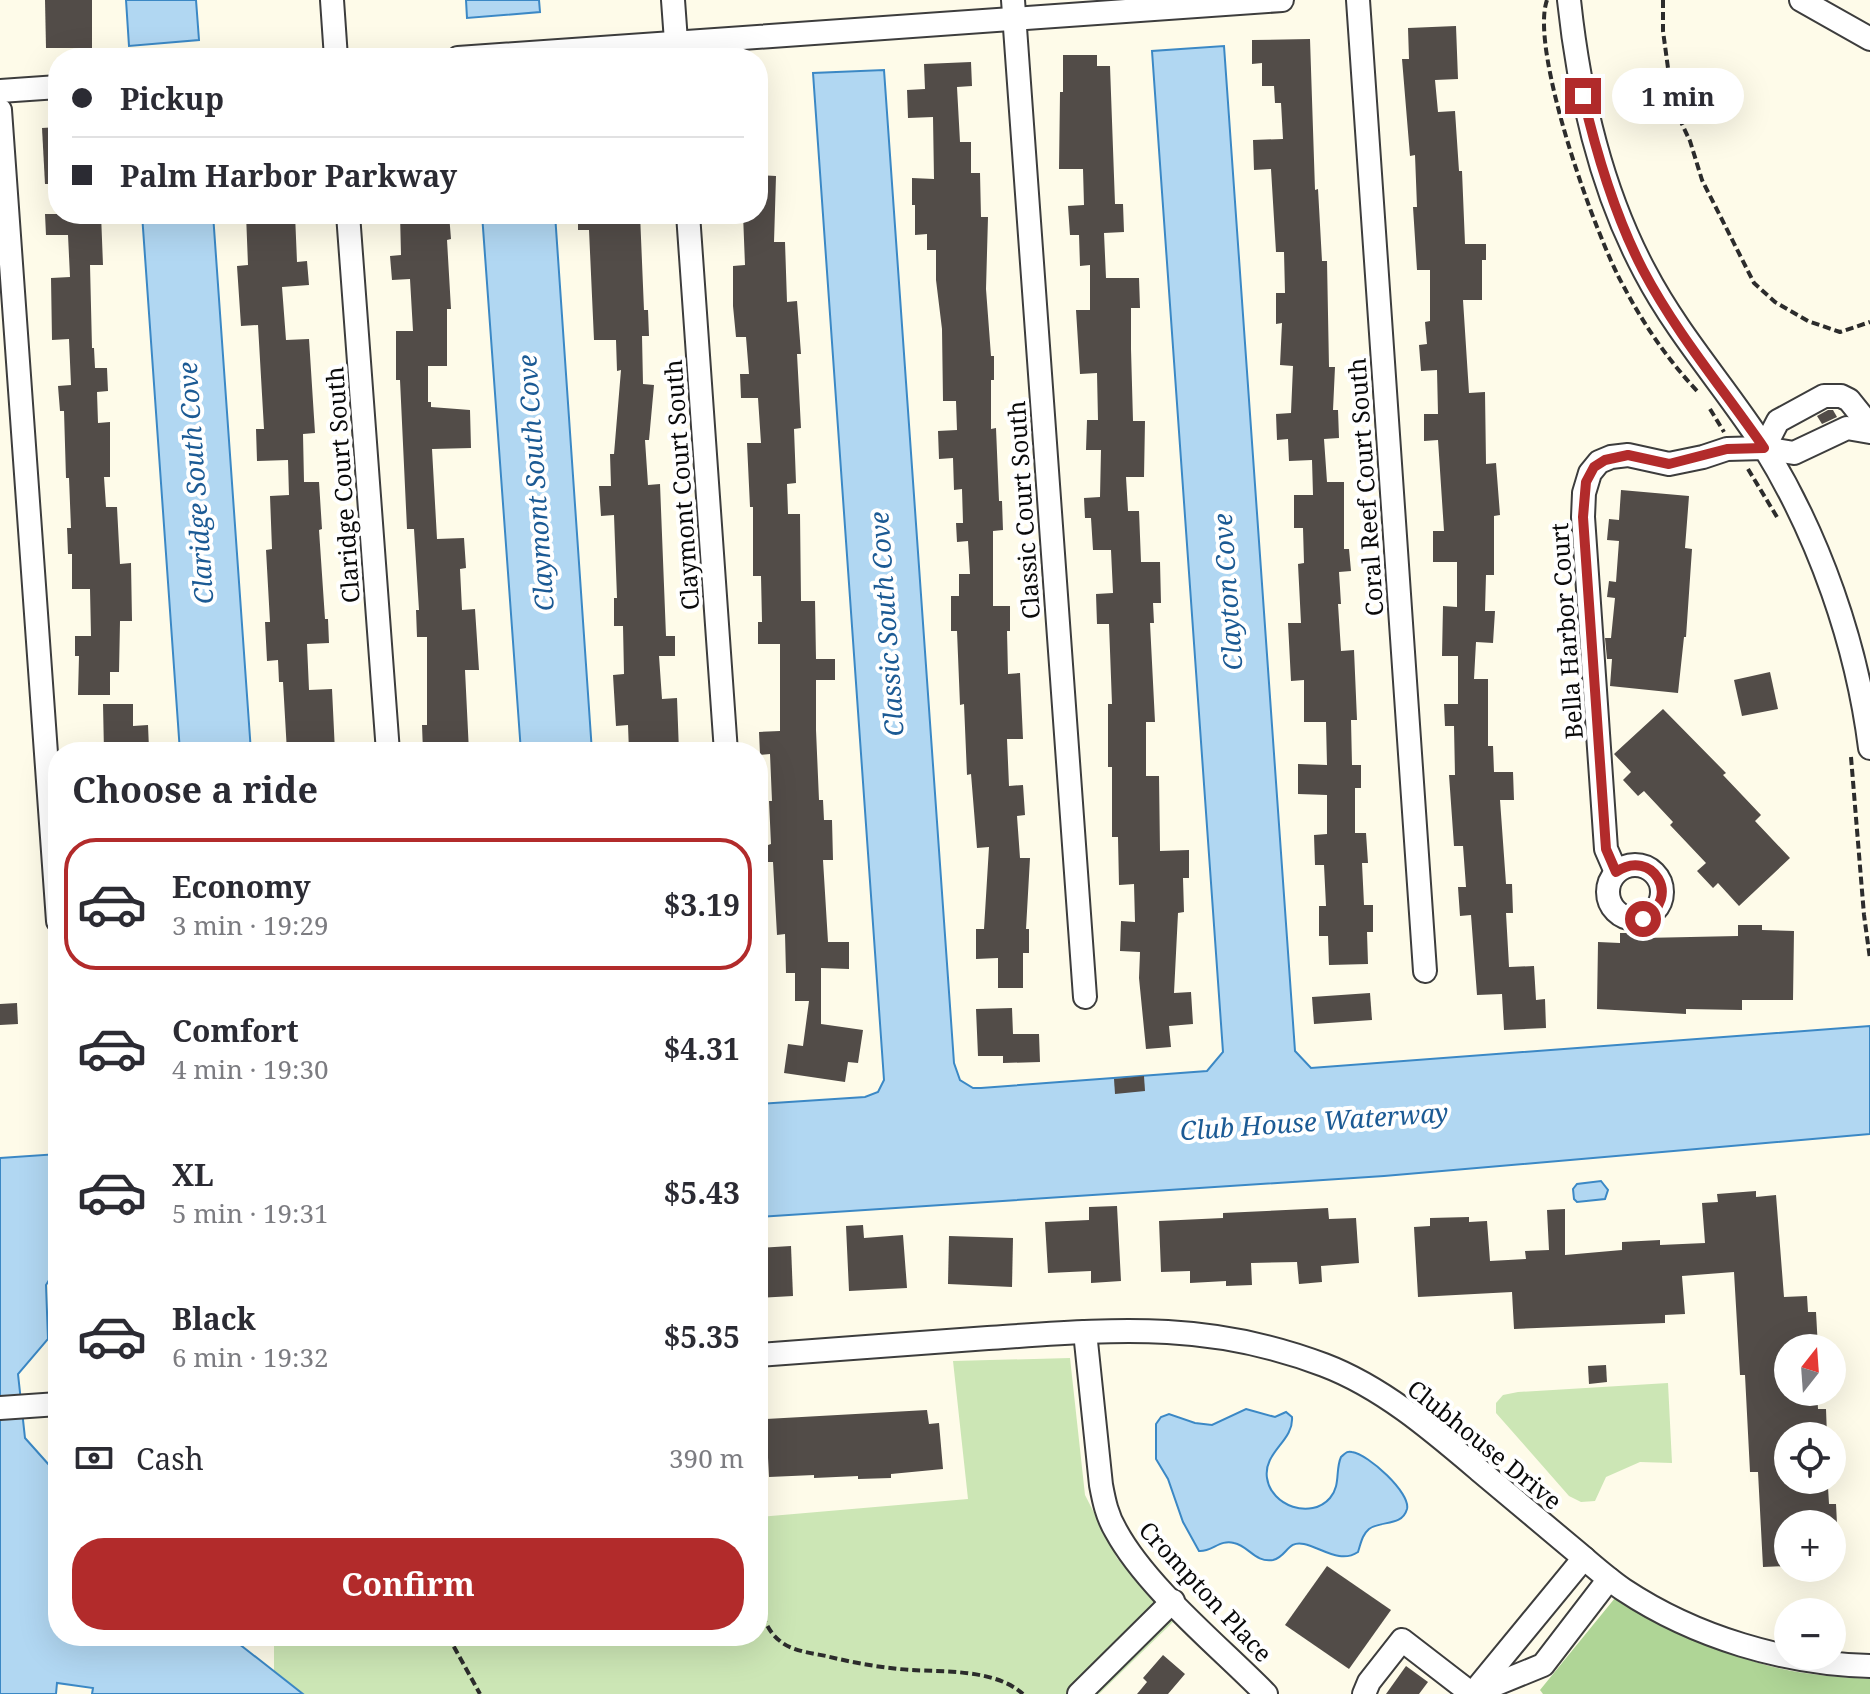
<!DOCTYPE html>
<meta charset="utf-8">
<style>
:root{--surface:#fff;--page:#f7f7f7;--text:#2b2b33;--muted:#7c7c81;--line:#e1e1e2;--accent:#b22b2b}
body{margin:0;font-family:"Noto Serif",serif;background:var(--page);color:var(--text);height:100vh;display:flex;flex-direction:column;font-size:30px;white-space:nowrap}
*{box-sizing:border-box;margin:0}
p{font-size:26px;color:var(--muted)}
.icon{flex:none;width:44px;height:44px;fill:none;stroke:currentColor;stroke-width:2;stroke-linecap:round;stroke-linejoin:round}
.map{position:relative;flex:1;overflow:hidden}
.panel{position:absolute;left:48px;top:742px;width:720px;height:904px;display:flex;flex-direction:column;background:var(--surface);border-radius:32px;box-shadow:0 8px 32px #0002}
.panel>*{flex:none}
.top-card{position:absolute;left:48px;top:48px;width:720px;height:176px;border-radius:32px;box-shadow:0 8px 32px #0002;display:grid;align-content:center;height:176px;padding:0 24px;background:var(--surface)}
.needle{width:52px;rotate:17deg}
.tools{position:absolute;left:1774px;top:1334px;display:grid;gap:16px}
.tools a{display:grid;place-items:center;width:72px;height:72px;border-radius:50%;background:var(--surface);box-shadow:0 8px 32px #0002;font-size:40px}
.end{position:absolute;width:36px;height:36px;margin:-18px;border:10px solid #b22b2b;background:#fff;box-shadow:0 0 0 4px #fff}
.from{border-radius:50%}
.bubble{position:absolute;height:56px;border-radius:28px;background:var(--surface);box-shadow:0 8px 32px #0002;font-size:26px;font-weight:700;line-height:56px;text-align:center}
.top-card b{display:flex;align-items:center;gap:28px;height:76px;font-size:30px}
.top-card b+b{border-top:2px solid var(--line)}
.top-card i{width:20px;height:20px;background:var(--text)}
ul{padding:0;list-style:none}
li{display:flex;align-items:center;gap:24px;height:132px;margin:0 16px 12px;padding:0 8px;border:4px solid transparent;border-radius:32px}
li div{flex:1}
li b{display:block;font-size:30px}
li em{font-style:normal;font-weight:700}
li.current{border-color:var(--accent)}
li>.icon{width:72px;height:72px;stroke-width:1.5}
h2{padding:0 24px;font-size:36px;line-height:96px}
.pay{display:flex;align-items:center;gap:20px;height:88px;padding:0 24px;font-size:30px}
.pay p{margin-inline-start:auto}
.cta{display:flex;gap:16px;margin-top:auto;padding:16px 24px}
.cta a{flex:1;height:92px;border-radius:32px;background:var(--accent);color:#fff;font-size:32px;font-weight:700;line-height:92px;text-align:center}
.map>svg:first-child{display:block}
</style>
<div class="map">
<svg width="1870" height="1694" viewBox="0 0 1870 1694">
<rect width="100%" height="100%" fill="#fefbe9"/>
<g fill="#cce6b5">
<polygon points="1070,1358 1085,1495 1117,1558 1173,1622 1099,1694 92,1694 93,1688 57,1683 56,1694 0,1694 0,1437 23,1427 25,1438 58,1475 58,1636 229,1636 274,1671 274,1636 758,1636 758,1517 968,1499 953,1361"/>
<polygon points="1668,1383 1672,1463 1640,1462 1606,1477 1595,1501 1581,1502 1569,1496 1496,1413 1496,1403 1503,1395 1518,1392"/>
</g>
<path fill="#afd596" d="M1615,1598C1663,1626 1723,1655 1778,1668C1808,1675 1839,1677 1870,1679V1694H1543L1540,1690Z"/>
<g fill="#b1d7f2" stroke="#3b88c5" stroke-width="2">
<polygon points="126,0 196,0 199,40 129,46"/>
<polygon points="466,0 539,0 540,12 467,18"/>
<polygon points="1224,46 1295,1051 1311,1068 1870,1026 1870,1134 1384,1176 758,1217 758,1104 865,1097 878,1092 884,1080 813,73 884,70 954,1063 960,1080 973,1088 981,1088 1207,1071 1223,1052 1152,51"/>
<polygon points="142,214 213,214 251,752 180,752"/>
<polygon points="482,214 555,214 592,752 521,752"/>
<polygon points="58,1154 58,1266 46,1285 48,1339 18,1374 25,1438 58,1475 58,1636 229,1636 303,1694 92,1694 93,1688 57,1683 56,1694 0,1694 0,1158"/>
<polygon points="1601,1181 1608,1190 1605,1199 1577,1202 1574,1199 1573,1189 1577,1184"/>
<path d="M1246,1409L1275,1417L1286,1412L1292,1417C1294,1441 1263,1452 1267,1478C1271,1506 1311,1520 1330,1498C1341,1485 1335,1470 1341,1457C1346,1453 1346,1451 1352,1452C1368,1454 1411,1493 1407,1509C1402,1527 1381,1520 1369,1529C1362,1535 1361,1543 1358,1552C1340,1564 1322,1548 1304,1544C1287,1540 1287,1557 1273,1560C1255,1563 1249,1546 1234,1543C1220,1539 1212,1552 1199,1551L1183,1522L1168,1479L1156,1459V1424L1161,1417L1169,1414L1195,1423L1212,1425Z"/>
</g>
<g fill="#524c48">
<polygon points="45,0 92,0 92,48 46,48"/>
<polygon points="1456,26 1458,79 1435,80 1438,112 1455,111 1459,171 1462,171 1465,244 1486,244 1486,260 1482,260 1482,300 1463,300 1469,393 1485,392 1486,464 1496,463 1500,515 1494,516 1494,575 1486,575 1485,611 1495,611 1493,643 1476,642 1474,679 1488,679 1488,746 1493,746 1494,772 1513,772 1514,800 1500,800 1506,884 1512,884 1513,913 1506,913 1509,967 1534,966 1536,1000 1545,999 1546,1028 1504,1030 1502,994 1477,995 1471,915 1460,916 1458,887 1466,887 1463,846 1454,846 1449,775 1455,775 1454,726 1445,726 1444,704 1458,704 1458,656 1442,656 1443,606 1457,607 1457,562 1433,562 1433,531 1444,531 1438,440 1424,441 1424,414 1438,414 1437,370 1421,371 1419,345 1427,344 1425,322 1430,321 1430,270 1417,270 1413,207 1417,207 1415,155 1410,156 1402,59 1409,59 1408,28"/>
<polygon points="1310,39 1315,190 1318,189 1322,261 1327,261 1329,367 1335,367 1333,410 1338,410 1339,438 1324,439 1327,482 1344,482 1344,549 1349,549 1351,571 1339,572 1341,604 1338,604 1341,651 1354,650 1357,720 1351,720 1352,765 1361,765 1361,788 1355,788 1355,833 1366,833 1368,863 1362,863 1364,905 1373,905 1373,932 1367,932 1368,964 1329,965 1328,936 1319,936 1319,906 1326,906 1324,865 1315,865 1314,835 1327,834 1327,795 1298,794 1298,764 1327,765 1326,722 1304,722 1304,680 1291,681 1288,623 1301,623 1298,564 1304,563 1303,528 1294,528 1294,495 1313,495 1312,460 1289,461 1288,439 1277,440 1276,414 1291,413 1293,366 1280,365 1282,323 1276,324 1276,293 1285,293 1284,252 1276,252 1271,169 1254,170 1253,140 1283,139 1281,103 1275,103 1274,86 1262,86 1262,63 1252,64 1252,40"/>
<polygon points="1063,55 1097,55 1097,66 1110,66 1115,204 1123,204 1124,232 1104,233 1106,278 1139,278 1140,308 1131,308 1131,349 1133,421 1145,421 1144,477 1126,477 1128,511 1139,511 1141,562 1160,562 1161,603 1153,603 1154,623 1150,623 1155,722 1146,722 1146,776 1159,776 1160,851 1189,850 1189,878 1183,878 1184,912 1178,913 1174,993 1191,992 1193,1024 1169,1026 1171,1047 1146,1049 1139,978 1140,952 1120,951 1121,921 1135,922 1134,884 1119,885 1118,837 1112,837 1112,767 1108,767 1108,704 1112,704 1109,624 1097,624 1096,594 1113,593 1111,550 1093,550 1091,518 1085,518 1084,498 1100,497 1101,450 1086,450 1087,420 1098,420 1097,373 1080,374 1076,310 1090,310 1090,265 1080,266 1079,235 1070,235 1068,206 1084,205 1083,169 1059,169 1060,92 1063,92"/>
<polygon points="971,62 972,86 957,87 960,142 971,142 971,173 980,173 981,217 988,217 986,289 991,356 994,356 994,380 991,380 991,429 996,428 999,501 1002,501 1003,530 993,531 993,606 1010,606 1010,631 1007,631 1008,674 1020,673 1023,739 1007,739 1009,786 1023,785 1025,815 1017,816 1020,858 1030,858 1026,929 1029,929 1029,953 1023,953 1023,988 998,988 998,958 976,959 976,929 984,929 989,847 977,848 971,774 967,775 964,704 960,705 957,631 951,631 951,596 959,596 959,574 970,574 968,541 957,542 956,523 963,523 962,489 954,490 953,458 939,459 938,431 957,430 956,401 943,401 942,329 936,280 936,250 927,250 927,234 915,235 915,205 912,205 912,178 934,179 933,117 908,118 907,90 925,89 924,64"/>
<polygon points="58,127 58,184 45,184 42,128"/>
<polygon points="758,175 776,176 774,242 785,242 787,302 797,301 801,354 797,354 801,428 794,429 796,483 787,484 788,514 800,514 801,601 815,601 816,659 835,659 835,680 816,680 816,730 819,800 823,800 824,820 832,820 833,860 823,860 828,942 849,942 849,969 821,968 821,1024 863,1030 858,1063 848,1062 845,1082 784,1073 788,1044 803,1046 809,1001 795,1001 795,973 786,973 785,934 777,935 773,862 768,862 768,845 771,844 769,801 772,801 770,754 760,755 759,732 780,731 780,644 758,644 758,622 762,622 761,576 753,576 753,507 750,507 747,443 761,443 758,398 741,398 740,374 749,374 746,337 736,337 733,306 733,266 745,265 743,214 758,214"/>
<polygon points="45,214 101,214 103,265 90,265 92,348 94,348 95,368 107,368 108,391 97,392 98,423 110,422 110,477 104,477 106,507 117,507 120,564 131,563 132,621 120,621 119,672 110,672 110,695 78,695 79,656 75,656 75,636 91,636 90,589 72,589 72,554 68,554 67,528 71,528 69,478 66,478 64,411 60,411 58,386 71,385 69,339 52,340 51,278 70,277 68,235 46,235"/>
<polygon points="246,214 295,214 297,262 307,261 309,285 282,287 286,340 309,339 315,433 303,434 304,482 319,482 322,529 319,530 325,619 328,619 329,643 307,644 309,690 332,689 335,752 287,752 283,682 279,682 278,660 267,661 265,622 270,622 266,550 272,549 270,496 289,495 288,460 257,461 256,429 264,429 258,325 241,326 237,266 248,265"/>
<polygon points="400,214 449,214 451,239 447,240 451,309 447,309 447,366 428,366 428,402 431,402 431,407 470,410 471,448 432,449 437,539 464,538 466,568 460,569 462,610 475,609 479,670 465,670 469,752 423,752 422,725 427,725 427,637 417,637 416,610 419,610 414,529 407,529 400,380 396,380 396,331 413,331 410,279 392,280 390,256 401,255"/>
<polygon points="578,214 640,214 644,310 648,310 649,336 642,336 643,384 654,385 649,440 645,440 648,485 660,484 666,636 675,636 675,656 659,656 662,699 677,698 679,752 629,752 628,725 616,726 613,675 624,674 623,626 614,626 614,598 617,598 614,515 601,516 599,486 611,486 610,454 614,454 621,370 617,371 616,340 594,340 589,230 578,230"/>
<polygon points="1828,410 1833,410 1837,417 1822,424 1817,416"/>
<polygon points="1621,490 1689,496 1685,548 1692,549 1686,637 1684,637 1678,693 1610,686 1612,659 1607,659 1605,638 1611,638 1615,598 1607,597 1609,581 1616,582 1619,541 1607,540 1609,519 1619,520"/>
<polygon points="1770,672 1778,709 1742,716 1734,680"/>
<polygon points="103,704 133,704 133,726 148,725 149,749 139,749 139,752 104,752"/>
<polygon points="1663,709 1726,773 1723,775 1761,815 1755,821 1790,858 1739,906 1718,883 1713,888 1697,871 1706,863 1670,825 1673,822 1644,791 1638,796 1623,780 1631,772 1614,754"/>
<polygon points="1738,925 1762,925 1762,930 1794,931 1793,1000 1742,1000 1742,1010 1686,1009 1686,1014 1597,1009 1598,942 1620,943 1620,933 1643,933 1643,938 1738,936"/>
<polygon points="1370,993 1372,1020 1314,1024 1312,997"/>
<polygon points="17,1003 18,1024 0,1025 0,1004"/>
<polygon points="1012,1008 1013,1034 1039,1034 1040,1062 1003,1063 1003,1056 978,1056 976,1009"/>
<polygon points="1144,1076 1145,1091 1115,1094 1114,1079"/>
<polygon points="1756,1191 1756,1197 1776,1195 1784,1297 1807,1296 1808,1312 1816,1312 1818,1348 1788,1348 1788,1392 1817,1392 1818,1409 1826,1409 1827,1436 1788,1436 1788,1480 1816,1480 1816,1487 1828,1487 1829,1504 1836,1504 1837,1524 1788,1524 1788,1566 1763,1567 1758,1472 1750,1472 1745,1375 1740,1375 1734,1272 1682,1276 1685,1314 1665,1315 1665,1323 1514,1329 1512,1292 1418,1297 1414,1227 1430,1226 1430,1218 1469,1217 1469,1222 1487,1221 1490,1261 1526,1259 1525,1251 1549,1250 1547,1210 1565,1209 1565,1255 1622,1250 1622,1242 1660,1240 1660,1245 1705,1243 1702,1203 1718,1202 1717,1194"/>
<polygon points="1117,1206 1121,1281 1091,1283 1091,1271 1048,1273 1045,1222 1089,1220 1089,1207"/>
<polygon points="1328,1208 1329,1219 1356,1218 1359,1263 1321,1266 1322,1282 1299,1284 1297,1262 1251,1263 1252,1285 1226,1286 1226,1281 1190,1283 1190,1271 1161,1272 1159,1221 1223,1218 1223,1213"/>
<polygon points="863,1225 864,1238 903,1235 907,1288 849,1291 846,1226"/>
<polygon points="949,1236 1013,1238 1012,1287 948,1284"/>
<polygon points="791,1246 793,1296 758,1298 758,1248"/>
<polygon points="1606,1365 1607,1382 1589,1384 1588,1366"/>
<polygon points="927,1410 929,1424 939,1423 943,1469 891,1474 891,1478 858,1479 858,1476 814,1478 814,1475 769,1477 766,1419"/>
<polygon points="1327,1566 1391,1610 1349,1669 1285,1625"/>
<polygon points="1163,1655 1185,1674 1168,1694 1137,1694 1147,1682 1143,1678"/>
<polygon points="1406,1666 1428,1682 1419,1694 1386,1694"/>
</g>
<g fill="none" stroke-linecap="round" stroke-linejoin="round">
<defs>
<g id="minor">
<polyline points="332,0 336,58"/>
<polyline points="673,0 677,55"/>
<polyline points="1013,0 1085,997"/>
<polyline points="1358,0 1425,971"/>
<path d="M1569,0C1579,94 1600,188 1645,272C1678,335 1726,388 1764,447C1819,536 1857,644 1870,748"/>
<polyline points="1801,0 1870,39"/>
<polyline points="458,58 1282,0"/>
<polyline points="0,91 58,87"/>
<polyline points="0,110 58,921"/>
<polyline points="348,214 388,752"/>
<polyline points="688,214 726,752"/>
<polyline points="1764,448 1778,421 1824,396 1841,396 1849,400 1870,426"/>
<circle cx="1635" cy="892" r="27"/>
<polyline points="1616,872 1606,849 1583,517 1584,493 1590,473 1599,462 1611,457 1628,455 1669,464 1703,457 1727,449 1764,448 1794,453 1847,428 1870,432"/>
<path d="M1085,1332L1101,1485C1104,1501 1107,1516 1116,1531C1147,1588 1220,1647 1266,1694"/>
<path d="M758,1355C835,1349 911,1344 988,1338C1110,1330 1206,1320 1324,1365C1382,1387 1432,1430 1479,1470C1510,1496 1541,1522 1572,1548C1589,1562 1605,1577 1624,1590C1695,1637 1785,1664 1870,1666"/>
<polyline points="0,1408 58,1404"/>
<polyline points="1473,1693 1584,1558"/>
<polyline points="1079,1694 1173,1601"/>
<polyline points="1364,1694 1369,1682 1402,1640 1472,1694"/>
<polyline points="1472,1694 1543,1665 1609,1579"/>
</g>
</defs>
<use href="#minor" stroke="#3d3d3d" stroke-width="26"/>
<g stroke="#2c2c2c" stroke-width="4" stroke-dasharray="8 4" stroke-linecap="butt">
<path d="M1547,0C1529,50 1596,238 1624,287C1644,325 1668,360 1698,392"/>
<polyline points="1663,0 1663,31 1673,105 1690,141 1702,180 1754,283 1775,302 1808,321 1840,332 1870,322"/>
<polyline points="1710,409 1724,432"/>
<polyline points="1748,469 1777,517"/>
<polyline points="1851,757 1864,915 1870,959"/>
<path d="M758,1604C763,1617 768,1632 780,1641C792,1651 811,1653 826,1656C854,1663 882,1668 911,1670C945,1672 995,1669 1023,1694"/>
<polyline points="448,1636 480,1694"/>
</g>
<use href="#minor" stroke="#fff" stroke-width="22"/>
</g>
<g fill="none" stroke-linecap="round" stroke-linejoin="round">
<path stroke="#b22b2b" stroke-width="10" d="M1583,96C1597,156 1615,216 1643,270C1676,333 1724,390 1764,448L1727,449L1669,464L1628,455L1605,460L1594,467L1586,482L1583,517L1606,849L1616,872C1652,847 1683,898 1643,919"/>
</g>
<g text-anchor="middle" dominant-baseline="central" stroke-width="8" stroke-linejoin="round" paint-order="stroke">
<g font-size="24" fill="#0a0a0a" stroke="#fff">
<text transform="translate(342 485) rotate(-94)">Claridge Court South</text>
<text transform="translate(681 485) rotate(-94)">Claymont Court South</text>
<text transform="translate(1365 487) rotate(-94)">Coral Reef Court South</text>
<text transform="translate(1023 510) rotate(-94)">Classic Court South</text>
<text transform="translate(1566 631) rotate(-94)">Bella Harbor Court</text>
<text transform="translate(1485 1444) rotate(39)">Clubhouse Drive</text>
<text transform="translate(1206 1591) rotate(47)">Crompton Place</text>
</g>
<g font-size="26" font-style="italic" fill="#1b5a94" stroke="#fff">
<text transform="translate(195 483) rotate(-94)">Claridge South Cove</text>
<text transform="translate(535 483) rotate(-94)">Claymont South Cove</text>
<text transform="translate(1227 592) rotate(-94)">Clayton Cove</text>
<text transform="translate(886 624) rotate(-94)">Classic South Cove</text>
<text transform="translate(1314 1121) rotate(-4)">Club House Waterway</text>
</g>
</g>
</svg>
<div class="tools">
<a><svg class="needle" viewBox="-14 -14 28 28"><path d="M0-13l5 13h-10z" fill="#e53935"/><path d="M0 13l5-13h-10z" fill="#7c7c81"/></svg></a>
<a><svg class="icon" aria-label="locate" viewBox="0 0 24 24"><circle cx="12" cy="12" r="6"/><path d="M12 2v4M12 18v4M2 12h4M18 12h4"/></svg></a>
<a>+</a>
<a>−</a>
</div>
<i class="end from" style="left:1643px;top:919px"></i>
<i class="end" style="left:1583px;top:96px"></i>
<div class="bubble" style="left:1612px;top:68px;width:132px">1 min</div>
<div class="top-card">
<b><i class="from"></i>Pickup</b>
<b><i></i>Palm Harbor Parkway</b>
</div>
<section class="panel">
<h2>Choose a ride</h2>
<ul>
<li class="current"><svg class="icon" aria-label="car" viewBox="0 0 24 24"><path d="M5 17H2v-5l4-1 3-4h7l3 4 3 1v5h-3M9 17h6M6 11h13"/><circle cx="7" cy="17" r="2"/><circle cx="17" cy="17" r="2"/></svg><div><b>Economy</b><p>3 min · 19:29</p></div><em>$3.19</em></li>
<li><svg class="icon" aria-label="car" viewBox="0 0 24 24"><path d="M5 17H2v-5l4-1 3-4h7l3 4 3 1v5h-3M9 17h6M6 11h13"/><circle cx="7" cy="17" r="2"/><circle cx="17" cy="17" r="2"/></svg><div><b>Comfort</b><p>4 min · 19:30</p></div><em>$4.31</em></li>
<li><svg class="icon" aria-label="car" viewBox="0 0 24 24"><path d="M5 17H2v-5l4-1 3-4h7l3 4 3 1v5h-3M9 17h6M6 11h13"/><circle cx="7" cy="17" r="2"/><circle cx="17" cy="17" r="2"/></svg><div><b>XL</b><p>5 min · 19:31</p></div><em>$5.43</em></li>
<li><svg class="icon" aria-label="car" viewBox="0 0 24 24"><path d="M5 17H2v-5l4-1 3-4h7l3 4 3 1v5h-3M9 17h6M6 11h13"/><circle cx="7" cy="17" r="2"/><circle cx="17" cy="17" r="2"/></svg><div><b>Black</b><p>6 min · 19:32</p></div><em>$5.35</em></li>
</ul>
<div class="pay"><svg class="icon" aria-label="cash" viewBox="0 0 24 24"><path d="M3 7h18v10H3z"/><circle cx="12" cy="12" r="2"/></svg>Cash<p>390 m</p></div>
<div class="cta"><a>Confirm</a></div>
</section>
</div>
